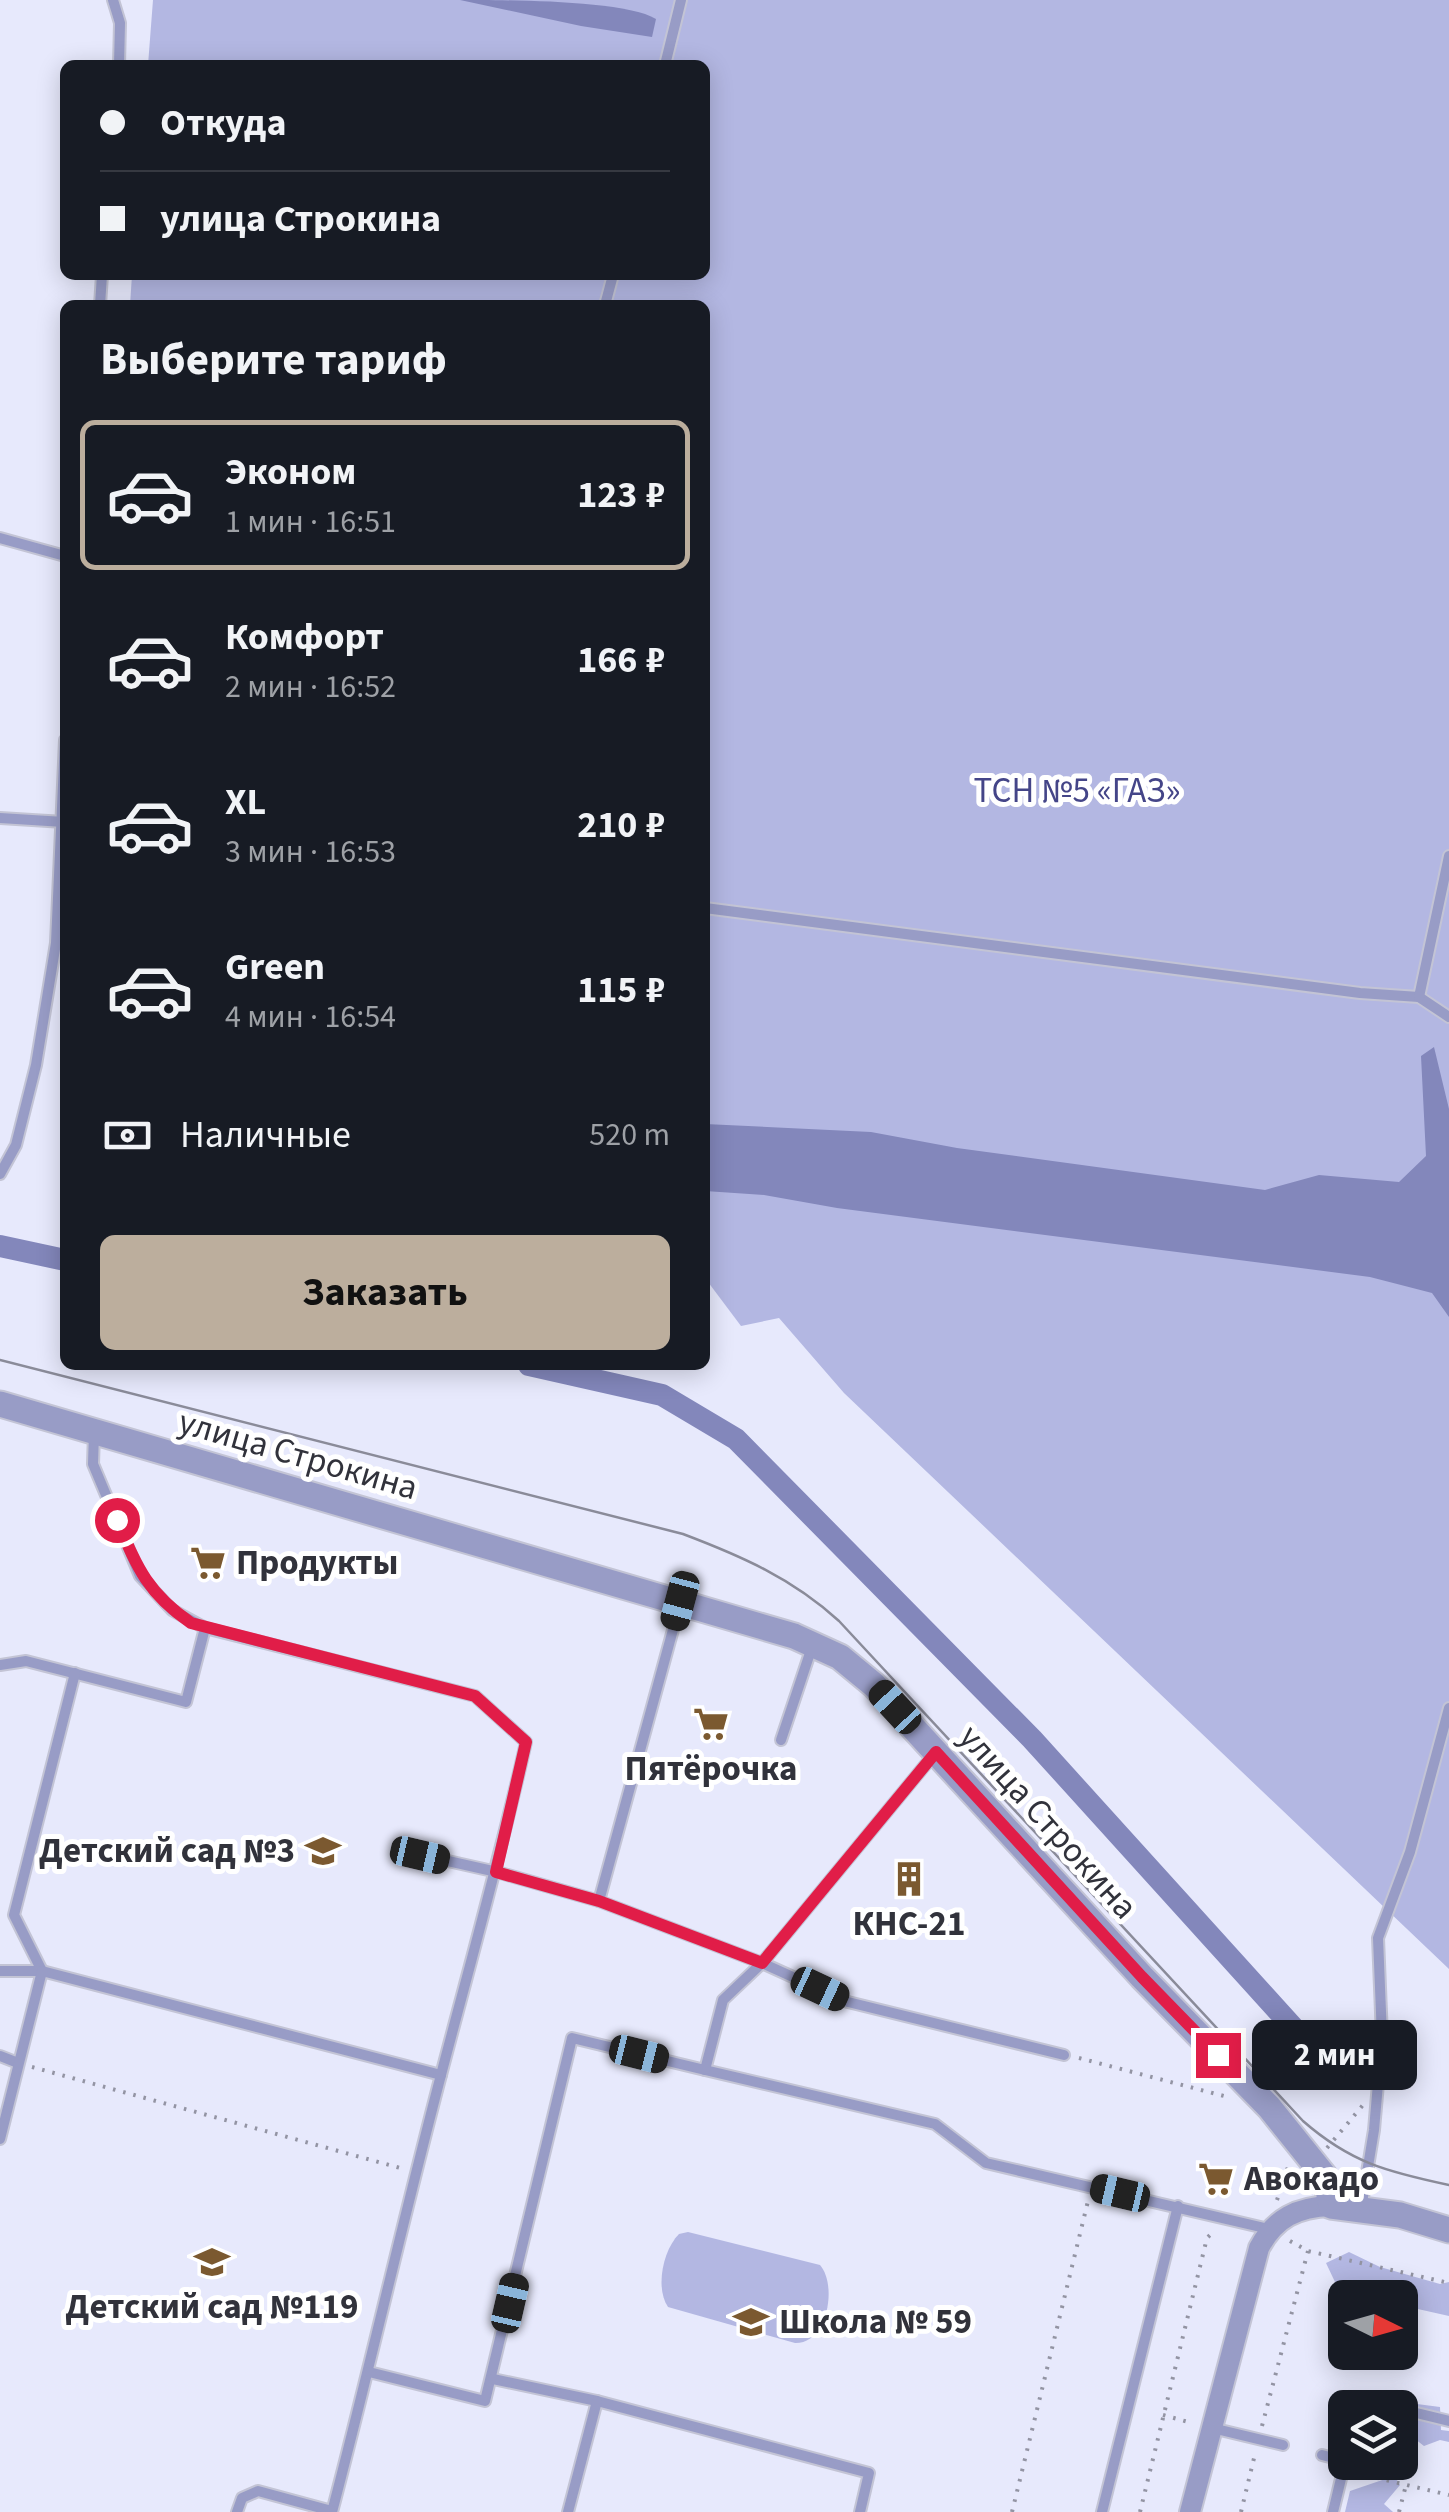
<!DOCTYPE html>
<html lang="ru">
<meta charset="utf-8">
<style>
:root{--surface:#171b24;--page:#242831;--text:#f1f3f6;--muted:#9ea1a6;--line:#363941;--accent:#bcae9d}
body{margin:0;font-family:"Source Sans 3",sans-serif;background:var(--page);color:var(--text);height:100vh;display:flex;flex-direction:column;font-size:38px;white-space:nowrap}
*{box-sizing:border-box;margin:0}
p{font-size:32px;color:var(--muted)}
.icon{flex:none;width:55px;height:55px;fill:none;stroke:currentColor;stroke-width:2;stroke-linecap:round;stroke-linejoin:round}
.map{position:relative;flex:1;overflow:hidden}
.side{position:absolute;left:60px;top:300px;width:650px;height:1070px;display:flex;flex-direction:column;background:var(--surface);border-radius:15px;box-shadow:0 5px 25px #0003}
.side>*{flex:none}
.guide{position:absolute;left:60px;top:60px;width:650px;height:220px;border-radius:15px;box-shadow:0 5px 25px #0003;display:grid;align-content:center;height:220px;padding:0 40px;background:var(--surface)}
.needle{width:65px;rotate:95deg}
.controls{position:absolute;left:1328px;top:2280px;display:grid;gap:20px}
.controls a{display:grid;place-items:center;width:90px;height:90px;border-radius:15px;background:var(--surface);box-shadow:0 5px 25px #0003;font-size:50px}
.end{position:absolute;width:45px;height:45px;margin:-22px;border:12px solid #e11d48;background:#fff;box-shadow:0 0 0 5px #fff}
.from{border-radius:50%}
.bubble{position:absolute;height:70px;border-radius:15px;background:var(--surface);box-shadow:0 5px 25px #0003;font-size:32px;font-weight:700;line-height:70px;text-align:center}
.car{position:absolute;width:30px;height:60px;margin:-30px -15px;border-radius:12px;box-shadow:0 0 8px 2px #0007;background:linear-gradient(#222 24%,#8ab4d8 0 40%,#222 0 76%,#8ab4d8 0 86%,#222 0)}
.guide b{display:flex;align-items:center;gap:35px;height:95px;font-size:38px}
.guide b+b{border-top:2px solid var(--line)}
.guide i{width:25px;height:25px;background:var(--text)}
ul{padding:0;list-style:none}
li{display:flex;align-items:center;gap:30px;height:150px;margin:0 20px 15px;padding:0 20px;border:5px solid transparent;border-radius:15px}
li div{flex:1}
li b{display:block;font-size:38px}
li em{font-style:normal;font-weight:700}
li.current{border-color:var(--accent)}
li>.icon{width:90px;height:90px;stroke-width:1.5}
h2{padding:0 40px;font-size:45px;line-height:120px}
.pay{display:flex;align-items:center;gap:25px;height:110px;padding:0 40px;font-size:38px}
.pay p{margin-inline-start:auto}
.button{display:flex;gap:20px;margin-top:auto;padding:20px 40px}
.button a{flex:1;height:115px;border-radius:15px;background:var(--accent);color:#111;font-size:40px;font-weight:700;line-height:115px;text-align:center}
.map>svg:first-child{display:block}
</style>
<div class="map">
<svg width="1449" height="2512" viewBox="0 0 1449 2512">
<rect width="100%" height="100%" fill="#e7e9fc"/>
<g fill="#b3b7e2">
<polygon points="153,0 1449,0 1449,1969 844,1393 779,1318 741,1326 705,1278 705,305 130,305 132,275 705,275 705,65 148,65"/>
<path d="M688,2232L820,2265C838,2286 827,2344 795,2343L668,2307C655,2288 663,2250 679,2234Z"/>
<polygon points="1349,2252 1380,2267 1440,2284 1449,2282 1449,2316 1400,2305 1400,2298 1373,2297 1335,2282 1326,2263"/>
<polygon points="1417,2404 1440,2407 1441,2430 1449,2431 1449,2442 1440,2440 1424,2446 1406,2432"/>
<polygon points="1394,2476 1400,2485 1384,2504 1393,2512 1345,2512 1350,2491"/>
</g>
<g fill="#8387bb">
<path d="M460,0C506,0 624,0 656,19L652,37L581,26Z"/>
<polygon points="1434,1047 1449,1109 1449,1317 1432,1293 1370,1277 837,1208 764,1195 705,1191 705,1124 871,1132 957,1148 1265,1190 1319,1175 1399,1182 1426,1156 1421,1056"/>
</g>
<g fill="none" stroke-linecap="round" stroke-linejoin="round">
<g stroke="#8387bb" stroke-width="22">
<polyline points="0,1246 65,1260"/>
<polyline points="529,1365 662,1395 736,1439 1032,1739 1309,2045"/>
</g>
<defs>
<g id="service">
<polyline points="113,0 120,23 119,65"/>
<polyline points="665,65 681,0"/>
<polyline points="100,305 102,275"/>
<polyline points="605,305 613,275"/>
<polyline points="0,538 65,556"/>
<polyline points="0,818 64,822"/>
<polyline points="705,908 1360,993 1419,997 1449,1017"/>
<polyline points="1419,997 1449,856"/>
<polyline points="0,1174 16,1145 36,1065 56,943 65,740"/>
<path d="M94,1433L93,1464L140,1576L172,1610L205,1628L475,1696L526,1742C501,1854 470,1964 441,2075C403,2220 370,2367 332,2512"/>
<polyline points="0,1665 26,1661 186,1702 205,1628"/>
<polyline points="781,1740 813,1644"/>
<polyline points="399,1850 497,1872 599,1901 680,1604"/>
<polyline points="599,1901 762,1963 848,2002 1064,2055"/>
<polyline points="0,1971 42,1971 14,1915 75,1673"/>
<polyline points="0,2056 18,2063"/>
<polyline points="705,2070 935,2124 986,2163 1269,2229"/>
<polyline points="0,2139 42,1971 441,2075"/>
<polyline points="1361,2209 1374,2130 1382,2037 1378,1938 1410,1852 1449,1708"/>
<polyline points="369,2372 485,2401 572,2038 705,2070 723,2000 762,1963 936,1752"/>
<polyline points="493,2379 597,2401 869,2473 860,2512"/>
<polyline points="1359,2408 1361,2399 1394,2408"/>
<polyline points="1400,2409 1449,2421"/>
<polyline points="1212,2428 1283,2445"/>
<polyline points="1322,2455 1345,2461"/>
<polyline points="237,2512 242,2498 258,2491 332,2511"/>
<polyline points="568,2512 597,2401"/>
<polyline points="1102,2512 1178,2206"/>
<polyline points="1333,2512 1345,2462"/>
</g>
<path id="minor" d="M1190,2512L1259,2248C1275,2218 1297,2207 1331,2206"/>
<polyline id="tertiary" points="0,1404 794,1636 840,1657 874,1685 1142,1977 1269,2107 1326,2178 1331,2206 1400,2215 1449,2230"/>
</defs>
<use href="#service" stroke="#c3c4d5" stroke-width="14"/>
<use href="#minor" stroke="#c3c4d5" stroke-width="24"/>
<use href="#tertiary" stroke="#c3c4d5" stroke-width="29"/>
<g stroke="#9394a3" stroke-width="4" stroke-dasharray="2.5 8" stroke-linecap="butt">
<polyline points="1079,2058 1224,2096"/>
<polyline points="32,2067 404,2169"/>
<polyline points="1327,2148 1363,2105"/>
<polyline points="1277,2200 1288,2167"/>
<polyline points="1290,2241 1308,2251 1449,2283"/>
<polyline points="1163,2415 1192,2423"/>
<polyline points="1262,2426 1308,2251"/>
<polyline points="1356,2473 1449,2495"/>
<polyline points="1012,2512 1088,2201"/>
<polyline points="1140,2512 1207,2238 1213,2232"/>
<polyline points="1241,2512 1255,2454"/>
<polyline points="1399,2512 1406,2485"/>
</g>
<use href="#service" stroke="#989cc6" stroke-width="10"/>
<use href="#minor" stroke="#989cc6" stroke-width="20"/>
<use href="#tertiary" stroke="#989cc6" stroke-width="25"/>
<path stroke="#8a8b99" stroke-width="2.5" d="M0,1360L683,1534C741,1556 792,1578 839,1621L1303,2121C1351,2163 1388,2172 1449,2185"/>
</g>
<g fill="none" stroke-linecap="round" stroke-linejoin="round">
<path stroke="#e11d48" stroke-width="12" d="M117,1520C137,1567 147,1593 191,1623L475,1696L526,1742L496,1872L599,1901L762,1963L936,1752L1142,1977L1218,2055"/>
</g>
<defs>
<symbol id="supermarket-bare" viewBox="-9 -9 18 18"><path d="M-6-5.5h2.5l.6 2H6L4.5 2H-2.5L-4.4-4H-6ZM-1.5 3.2a1.3 1.3 0 1 0 .1 0ZM3 3.2a1.3 1.3 0 1 0 .1 0Z" fill="#7b5930" stroke="#fff" stroke-width="2.5" paint-order="stroke"/></symbol>
<symbol id="school-bare" viewBox="-9 -9 18 18"><path d="M0-5L7-2L0 1L-7-2ZM-4 1L0 2.5L4 1V4Q0 6-4 4Z" fill="#7b5930" stroke="#fff" stroke-width="2.5" paint-order="stroke"/></symbol>
<symbol id="building-bare" viewBox="-9 -9 18 18"><path d="M-4-6H4V6H1V3H-1V6H-4ZM-2.5-4.3h1.7v1.8h-1.7ZM.8-4.3h1.7v1.8H.8ZM-2.5-1h1.7V.8h-1.7ZM.8-1h1.7V.8H.8Z" fill="#7b5930" stroke="#fff" stroke-width="2.5" paint-order="stroke"/></symbol>
</defs>
<g fill-rule="evenodd">
<use href="#supermarket-bare" x="183" y="1538" width="50" height="50"/>
<use href="#supermarket-bare" x="686" y="1699" width="50" height="50"/>
<use href="#school-bare" x="298" y="1826" width="50" height="50"/>
<use href="#building-bare" x="884" y="1854" width="50" height="50"/>
<use href="#supermarket-bare" x="1191" y="2154" width="50" height="50"/>
<use href="#school-bare" x="187" y="2237" width="50" height="50"/>
<use href="#school-bare" x="726" y="2297" width="50" height="50"/>
</g>
<g text-anchor="middle" dominant-baseline="central" stroke-width="10" stroke-linejoin="round" paint-order="stroke">
<g font-size="35" fill="#444588" stroke="#fff">
<text x="1077" y="791">ТСН №5 «ГАЗ»</text>
</g>
<g font-size="35" fill="#31323b" stroke="#fff">
<text transform="translate(298 1455) rotate(16)">улица Строкина</text>
<text transform="translate(1048 1822) rotate(48)">улица Строкина</text>
</g>
<g font-size="35" font-weight="bold" fill="#31323b" stroke="#fff" text-anchor="start">
<text x="236" y="1563">Продукты</text>
<text x="711" y="1769" text-anchor="middle">Пятёрочка</text>
<text x="295" y="1851" text-anchor="end">Детский сад №3</text>
<text x="909" y="1924" text-anchor="middle">КНС-21</text>
<text x="1244" y="2179">Авокадо</text>
<text x="212" y="2307" text-anchor="middle">Детский сад №119</text>
<text x="779" y="2322">Школа № 59</text>
</g>
</g>
</svg>
<div class="controls">
<a><svg class="needle" viewBox="-14 -14 28 28"><path d="M0-13l5 13h-10z" fill="#e53935"/><path d="M0 13l5-13h-10z" fill="#9ea1a6"/></svg></a>
<a><svg class="icon" aria-label="layers" viewBox="0 0 24 24"><path d="M12 4l9 5-9 5-9-5zM3 14l9 5 9-5"/></svg></a>
</div>
<i class="end from" style="left:117px;top:1520px"></i>
<i class="end" style="left:1218px;top:2055px"></i>
<div class="bubble" style="left:1252px;top:2020px;width:165px">2 мин</div>
<i class="car" style="left:680px;top:1601px;rotate:195deg"></i>
<i class="car" style="left:895px;top:1707px;rotate:317deg"></i>
<i class="car" style="left:420px;top:1855px;rotate:103deg"></i>
<i class="car" style="left:820px;top:1989px;rotate:115deg"></i>
<i class="car" style="left:639px;top:2054px;rotate:104deg"></i>
<i class="car" style="left:1120px;top:2193px;rotate:283deg"></i>
<i class="car" style="left:510px;top:2303px;rotate:13deg"></i>
<div class="guide">
<b><i class="from"></i>Откуда</b>
<b><i></i>улица Строкина</b>
</div>
<section class="side">
<h2>Выберите тариф</h2>
<ul>
<li class="current"><svg class="icon" aria-label="car" viewBox="0 0 24 24"><path d="M5 17H2v-5l4-1 3-4h7l3 4 3 1v5h-3M9 17h6M6 11h13"/><circle cx="7" cy="17" r="2"/><circle cx="17" cy="17" r="2"/></svg><div><b>Эконом</b><p>1 мин · 16:51</p></div><em>123 ₽</em></li>
<li><svg class="icon" aria-label="car" viewBox="0 0 24 24"><path d="M5 17H2v-5l4-1 3-4h7l3 4 3 1v5h-3M9 17h6M6 11h13"/><circle cx="7" cy="17" r="2"/><circle cx="17" cy="17" r="2"/></svg><div><b>Комфорт</b><p>2 мин · 16:52</p></div><em>166 ₽</em></li>
<li><svg class="icon" aria-label="car" viewBox="0 0 24 24"><path d="M5 17H2v-5l4-1 3-4h7l3 4 3 1v5h-3M9 17h6M6 11h13"/><circle cx="7" cy="17" r="2"/><circle cx="17" cy="17" r="2"/></svg><div><b>XL</b><p>3 мин · 16:53</p></div><em>210 ₽</em></li>
<li><svg class="icon" aria-label="car" viewBox="0 0 24 24"><path d="M5 17H2v-5l4-1 3-4h7l3 4 3 1v5h-3M9 17h6M6 11h13"/><circle cx="7" cy="17" r="2"/><circle cx="17" cy="17" r="2"/></svg><div><b>Green</b><p>4 мин · 16:54</p></div><em>115 ₽</em></li>
</ul>
<div class="pay"><svg class="icon" aria-label="cash" viewBox="0 0 24 24"><path d="M3 7h18v10H3z"/><circle cx="12" cy="12" r="2"/></svg>Наличные<p>520 m</p></div>
<div class="button"><a>Заказать</a></div>
</section>
</div>
